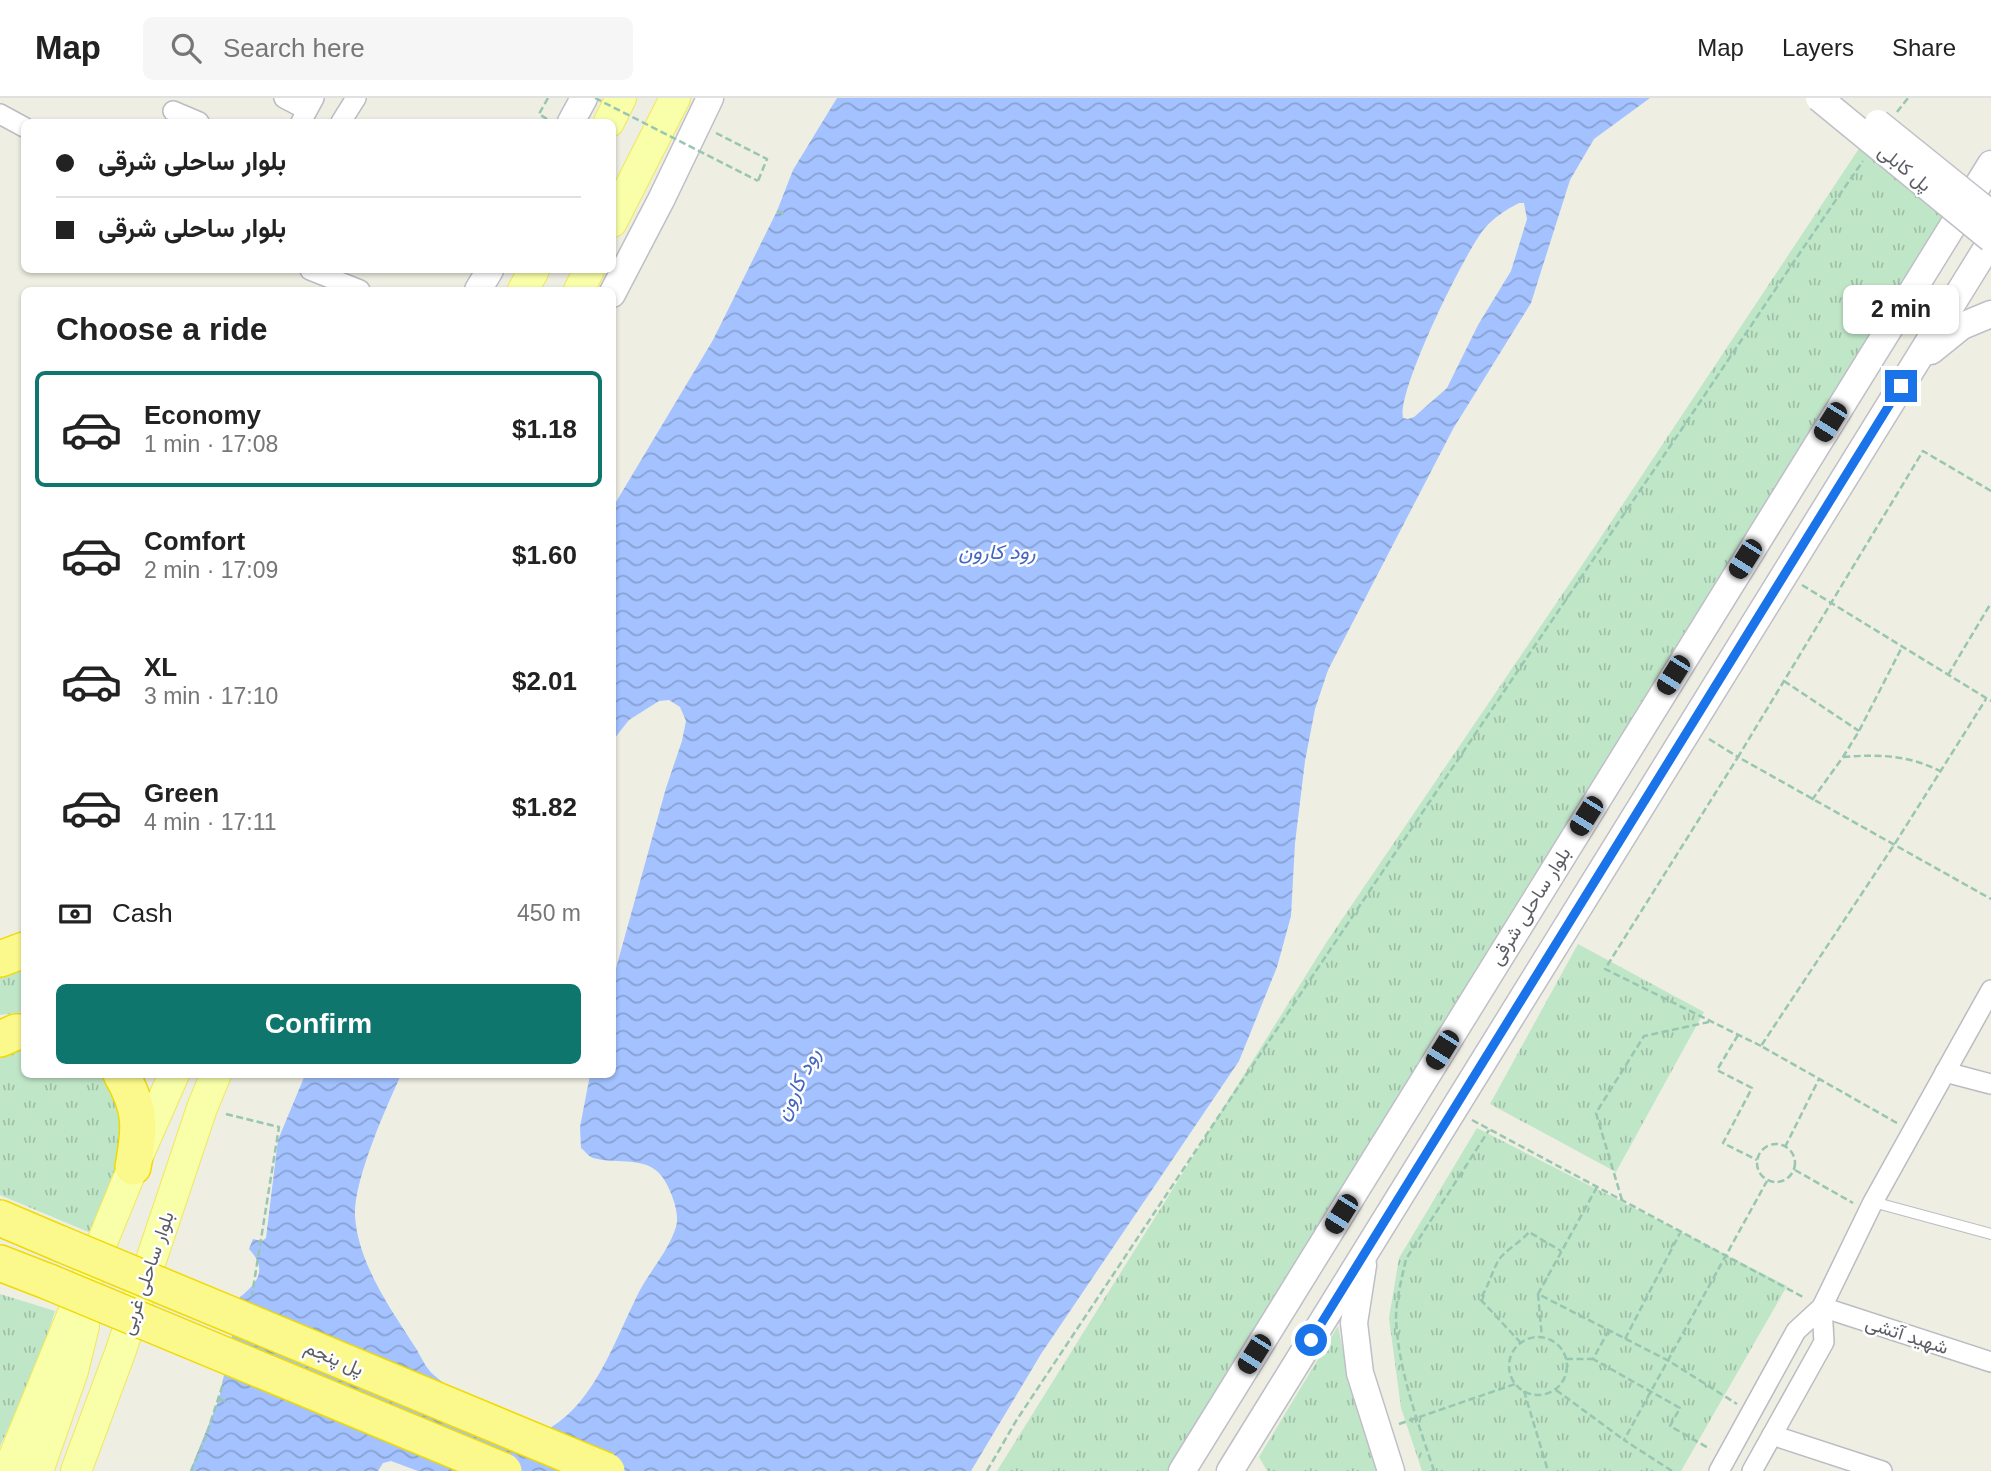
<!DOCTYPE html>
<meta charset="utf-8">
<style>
:root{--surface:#fff;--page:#f6f6f6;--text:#222;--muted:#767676;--line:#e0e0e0;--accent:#0f766e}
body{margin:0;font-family:Arial,Vazirmatn,sans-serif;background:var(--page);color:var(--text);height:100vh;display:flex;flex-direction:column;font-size:26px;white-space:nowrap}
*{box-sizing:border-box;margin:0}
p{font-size:23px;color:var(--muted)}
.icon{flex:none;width:38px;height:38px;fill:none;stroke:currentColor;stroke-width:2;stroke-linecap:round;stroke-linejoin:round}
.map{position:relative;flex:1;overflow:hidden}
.drawer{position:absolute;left:21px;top:189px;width:595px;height:791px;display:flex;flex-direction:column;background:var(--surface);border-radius:10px;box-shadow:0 2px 5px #0004}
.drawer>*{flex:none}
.guide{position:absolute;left:21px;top:21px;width:595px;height:154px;border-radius:10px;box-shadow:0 2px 5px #0004;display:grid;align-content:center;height:154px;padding:0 35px;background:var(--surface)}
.end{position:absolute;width:32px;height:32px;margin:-16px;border:9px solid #1a73e8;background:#fff;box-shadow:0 0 0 4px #fff}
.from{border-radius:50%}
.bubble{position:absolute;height:49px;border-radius:10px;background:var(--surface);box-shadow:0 2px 5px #0004;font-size:23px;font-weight:700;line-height:49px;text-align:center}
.car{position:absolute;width:21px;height:42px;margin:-21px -10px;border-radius:9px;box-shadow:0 0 5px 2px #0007;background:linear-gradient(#222 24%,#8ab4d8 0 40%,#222 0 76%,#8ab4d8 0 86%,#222 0)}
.guide b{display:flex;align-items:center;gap:24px;height:66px;font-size:26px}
.guide b+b{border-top:2px solid var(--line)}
.guide i{width:18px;height:18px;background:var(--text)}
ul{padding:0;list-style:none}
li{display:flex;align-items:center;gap:21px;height:116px;margin:0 14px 10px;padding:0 21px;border:4px solid transparent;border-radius:10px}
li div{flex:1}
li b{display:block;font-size:26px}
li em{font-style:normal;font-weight:700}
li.selected{border-color:var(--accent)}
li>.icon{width:63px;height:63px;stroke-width:1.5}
h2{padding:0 35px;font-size:32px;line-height:84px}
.pay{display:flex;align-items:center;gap:18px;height:77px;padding:0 35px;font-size:26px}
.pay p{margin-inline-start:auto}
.primary-button{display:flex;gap:14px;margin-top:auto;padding:14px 35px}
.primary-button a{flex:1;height:80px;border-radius:10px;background:var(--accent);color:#fff;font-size:28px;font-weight:700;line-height:80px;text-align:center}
header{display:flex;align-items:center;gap:42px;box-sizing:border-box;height:98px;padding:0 35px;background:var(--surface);border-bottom:2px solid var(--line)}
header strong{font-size:33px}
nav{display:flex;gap:38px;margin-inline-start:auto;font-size:24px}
.search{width:490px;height:63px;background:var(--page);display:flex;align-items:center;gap:18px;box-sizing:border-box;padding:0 24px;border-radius:10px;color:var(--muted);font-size:26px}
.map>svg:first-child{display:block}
</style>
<header>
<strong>Map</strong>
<div class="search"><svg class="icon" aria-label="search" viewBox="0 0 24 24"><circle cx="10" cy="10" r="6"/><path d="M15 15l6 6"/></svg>Search here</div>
<nav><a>Map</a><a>Layers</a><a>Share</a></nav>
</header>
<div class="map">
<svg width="1991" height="1373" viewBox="0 0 1991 1373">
<defs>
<pattern id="grass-tufts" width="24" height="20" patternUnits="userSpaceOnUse" patternTransform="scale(1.75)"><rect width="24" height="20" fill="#c0e6c8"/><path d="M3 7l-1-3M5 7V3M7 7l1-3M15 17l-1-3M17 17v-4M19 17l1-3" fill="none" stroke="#9fbea6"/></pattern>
<pattern id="water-waves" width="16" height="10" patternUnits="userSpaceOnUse" patternTransform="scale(1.75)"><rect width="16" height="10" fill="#a3c2ff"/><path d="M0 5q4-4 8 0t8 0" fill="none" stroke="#88a1d2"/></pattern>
</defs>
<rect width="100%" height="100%" fill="#eeeee3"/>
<g fill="url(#grass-tufts)">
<polygon points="1860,49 1958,119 1182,1373 997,1373 1326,845 1597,445"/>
<polygon points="1578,846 1704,914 1616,1074 1490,1006"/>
<polygon points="24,869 24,914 0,917 0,879"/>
<polygon points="24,935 24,976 114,977 121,995 121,1067 91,1135 0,1097 0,944"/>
<polygon points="1477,1030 1787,1188 1681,1373 1422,1373 1401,1310 1389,1220 1399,1160"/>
<polygon points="0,1196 55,1213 34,1276 0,1348"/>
<polygon points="1338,1228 1344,1258 1381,1373 1267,1373 1259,1359"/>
</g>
<path fill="url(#water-waves)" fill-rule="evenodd" d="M837,0H1650L1594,41L1570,82L1531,205L1453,331L1328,572L1315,611L1305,663L1295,745L1291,818L1277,869L1239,963L1041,1256L971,1373H418L391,1363L383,1365L378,1373H190L219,1301L240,1199C258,1185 268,1171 249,1151L253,1141L262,1143L266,1140L278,1042L305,977H401C386,1009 353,1084 355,1118C358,1166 392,1213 417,1252C422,1261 427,1272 435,1278C458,1299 519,1325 550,1330C596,1303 616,1239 639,1194C650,1173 669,1152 676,1129C680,1116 672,1095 665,1083C650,1056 618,1067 593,1060C588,1058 585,1053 581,1050L580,1029L590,977L612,976L613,881L666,690L682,643L686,623L680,609L669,602L659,603L629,622L613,642V409L713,242L777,113L793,72ZM1519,105H1524L1527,121L1511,173L1478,227L1447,290L1414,319L1408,321L1403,320C1397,292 1464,156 1484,131C1493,120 1507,111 1519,105Z"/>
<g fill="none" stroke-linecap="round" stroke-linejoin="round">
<defs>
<polyline id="lane" points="1873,1104 1991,1136"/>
<g id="street">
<polyline points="284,0 307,12"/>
<polyline points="173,13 199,24"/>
<polyline points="0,16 24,29"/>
<polyline points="301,24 314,0"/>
<polyline points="341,24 356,0"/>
<polyline points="310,172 360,192"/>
<polyline points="1945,974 1991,986"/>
<polyline points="1822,1209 1991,1264"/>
<polyline points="1772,1337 1882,1373"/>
<polyline points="1719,1373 1796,1233 1822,1209 1873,1104 1991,892"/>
<polyline points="1752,1373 1824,1244 1822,1209"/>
</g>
<g id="secondary">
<polyline points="571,24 584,0"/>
<polyline points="478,192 490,172"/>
<polyline points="612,196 661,102 710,0"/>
<polyline points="1931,253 1962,228 1991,216"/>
<polyline points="1363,1167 1354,1225 1360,1275 1391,1373"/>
<polyline points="1182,1373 1991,66"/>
<polyline points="1230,1373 1991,143"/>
</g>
<g id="primary">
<polyline points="609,24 621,0"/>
<polyline points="612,124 675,0"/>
<polyline points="523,192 534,172"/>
<polyline points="579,192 589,172"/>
<polyline points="8,1373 133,1069 174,976"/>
<polyline points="38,1373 73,1273 84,1228"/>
<polyline points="76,1373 120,1255 202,1010 216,976"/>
</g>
<g id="highway">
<polyline points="0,861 24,852"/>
<polyline points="0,941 16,934 24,934"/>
<path d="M121,976C142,1012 140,1030 133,1069"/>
<polyline points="0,1120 61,1146"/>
<polyline points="0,1165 49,1184"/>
</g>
</defs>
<use href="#lane" stroke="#bbbcc2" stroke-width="12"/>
<use href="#street" stroke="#bbbcc2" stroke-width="22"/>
<use href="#secondary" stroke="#bebfc7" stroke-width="29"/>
<use href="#primary" stroke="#f1e85a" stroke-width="32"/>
<use href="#highway" stroke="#f0db01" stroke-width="38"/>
<g stroke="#99c6b0" stroke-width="2.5" stroke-dasharray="7 3.5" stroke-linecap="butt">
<polyline points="548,0 539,16 550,23"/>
<polyline points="1897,14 1908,0"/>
<polyline points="716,35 767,61 758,83"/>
<polyline points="777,113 785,116"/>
<polyline points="1991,393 1923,353 1738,659 1991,801"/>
<polyline points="1802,487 1991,603"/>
<polyline points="1948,577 1991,505"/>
<polyline points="1784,583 1859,633"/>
<polyline points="1709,641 1738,659 1605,871 1761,948"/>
<path d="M1843,659C1879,656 1908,657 1940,673"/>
<polyline points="1812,702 1843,659 1859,633 1902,549"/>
<polyline points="1738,937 1717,972 1752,990 1723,1045 1757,1062"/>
<polyline points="226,1016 279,1029 252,1197"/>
<polyline points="1472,1022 1805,1200"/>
<polyline points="1897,1025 1761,948 1894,747 1986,601"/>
<circle cx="1776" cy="1065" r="19"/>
<polyline points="1785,1049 1819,981"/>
<polyline points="1795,1072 1853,1105"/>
<polyline points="1597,1089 1538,1196 1669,1263 1737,1306"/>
<polyline points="1622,1102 1596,1015 1644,938 1709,924"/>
<polyline points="1538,1196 1542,1240"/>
<polyline points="1609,1232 1593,1261 1680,1310 1670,1328 1710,1351"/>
<circle cx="1538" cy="1268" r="29"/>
<polyline points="1625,1241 1680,1135"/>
<path d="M1521,1245L1480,1201C1488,1189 1491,1177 1497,1165C1502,1154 1520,1145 1529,1134L1561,1153"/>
<polyline points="1566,1261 1593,1261"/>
<polyline points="1556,1292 1624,1342"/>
<polyline points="1524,1293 1548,1373"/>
<polyline points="219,1301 230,1305"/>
<polyline points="1399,1326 1515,1286"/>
<polyline points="191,1373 206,1338 224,1283"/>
<path d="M987,1373L1016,1323C1228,1003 1442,684 1658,366C1727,265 1793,163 1863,63"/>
<path d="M1434,1373C1418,1324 1398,1272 1396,1220C1396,1201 1402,1180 1406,1161L1489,1032"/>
<polyline points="1672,1373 1624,1342 1767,1083"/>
</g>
<use href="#lane" stroke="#fff" stroke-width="10"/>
<use href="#street" stroke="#fff" stroke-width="19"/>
<use href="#secondary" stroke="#fff" stroke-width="26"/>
<use href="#primary" stroke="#f9ffa8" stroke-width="30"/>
<use href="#highway" stroke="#fcf98c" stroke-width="35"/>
<defs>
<g id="secondary-bridge">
<polyline points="1819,0 1991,141"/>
<polyline points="1878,25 1991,116"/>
</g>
<g id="highway-bridge">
<polyline points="61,1146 607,1373"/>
<polyline points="49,1184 504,1373"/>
</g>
</defs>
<use href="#secondary-bridge" stroke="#bebfc7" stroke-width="29" stroke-linecap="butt"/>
<use href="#highway-bridge" stroke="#f0db01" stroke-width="38" stroke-linecap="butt"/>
<polyline stroke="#99c6b0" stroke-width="2.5" stroke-dasharray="7 3.5" stroke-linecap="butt" points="595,0 758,83"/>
<use href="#secondary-bridge" stroke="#fff" stroke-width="26"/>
<use href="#highway-bridge" stroke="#fcf98c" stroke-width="35"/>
</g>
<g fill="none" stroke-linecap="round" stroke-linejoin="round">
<polyline stroke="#1a73e8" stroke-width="9" points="1311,1242 1901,288"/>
</g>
<g text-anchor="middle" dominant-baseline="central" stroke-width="5" stroke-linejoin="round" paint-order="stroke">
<g font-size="19" fill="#5b5d64" stroke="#fff">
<text transform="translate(1905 70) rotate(39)">پل کابلی</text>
<text transform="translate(1530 808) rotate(-58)">بلوار ساحلی شرقی</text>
<text transform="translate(147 1175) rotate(-71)">بلوار ساحلی غربی</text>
<text transform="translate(1907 1237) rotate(18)">شهید آتشی</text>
<text transform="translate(334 1260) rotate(23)">پل پنجم</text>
</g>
<g font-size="21" font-style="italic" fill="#4566c2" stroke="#fff">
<text x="997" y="453">رود کارون</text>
<text transform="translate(797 986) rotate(-64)">رود کارون</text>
</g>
</g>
</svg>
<i class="end from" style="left:1311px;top:1242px"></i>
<i class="end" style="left:1901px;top:288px"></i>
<div class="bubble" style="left:1843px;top:187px;width:116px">2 min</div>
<i class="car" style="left:1830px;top:324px;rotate:212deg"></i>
<i class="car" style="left:1745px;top:461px;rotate:212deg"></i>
<i class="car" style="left:1673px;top:577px;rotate:212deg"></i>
<i class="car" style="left:1586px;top:718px;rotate:212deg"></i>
<i class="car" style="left:1442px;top:952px;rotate:212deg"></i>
<i class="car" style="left:1341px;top:1116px;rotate:212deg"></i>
<i class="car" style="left:1254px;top:1256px;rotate:212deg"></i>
<div class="guide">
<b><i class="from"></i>بلوار ساحلی شرقی</b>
<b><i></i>بلوار ساحلی شرقی</b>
</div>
<section class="drawer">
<h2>Choose a ride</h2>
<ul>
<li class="selected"><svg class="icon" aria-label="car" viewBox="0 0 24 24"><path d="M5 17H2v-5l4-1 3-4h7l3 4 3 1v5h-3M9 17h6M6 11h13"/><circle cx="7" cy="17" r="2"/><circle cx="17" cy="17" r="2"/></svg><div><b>Economy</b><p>1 min · 17:08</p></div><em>$1.18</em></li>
<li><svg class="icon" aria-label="car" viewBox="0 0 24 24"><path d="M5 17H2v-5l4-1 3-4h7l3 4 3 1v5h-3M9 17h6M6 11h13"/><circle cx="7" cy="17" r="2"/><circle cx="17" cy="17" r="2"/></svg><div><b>Comfort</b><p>2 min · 17:09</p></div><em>$1.60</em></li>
<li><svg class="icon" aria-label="car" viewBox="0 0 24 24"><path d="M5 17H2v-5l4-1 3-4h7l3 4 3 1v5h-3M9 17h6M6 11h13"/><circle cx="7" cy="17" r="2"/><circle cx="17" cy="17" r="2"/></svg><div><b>XL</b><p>3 min · 17:10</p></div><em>$2.01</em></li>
<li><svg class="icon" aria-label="car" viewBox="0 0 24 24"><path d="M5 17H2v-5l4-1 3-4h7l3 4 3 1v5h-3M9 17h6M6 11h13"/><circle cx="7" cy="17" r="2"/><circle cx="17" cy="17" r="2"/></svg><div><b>Green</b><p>4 min · 17:11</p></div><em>$1.82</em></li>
</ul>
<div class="pay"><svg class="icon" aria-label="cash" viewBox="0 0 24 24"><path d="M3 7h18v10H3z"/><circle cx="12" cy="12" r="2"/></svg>Cash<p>450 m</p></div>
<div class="primary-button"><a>Confirm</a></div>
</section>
</div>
